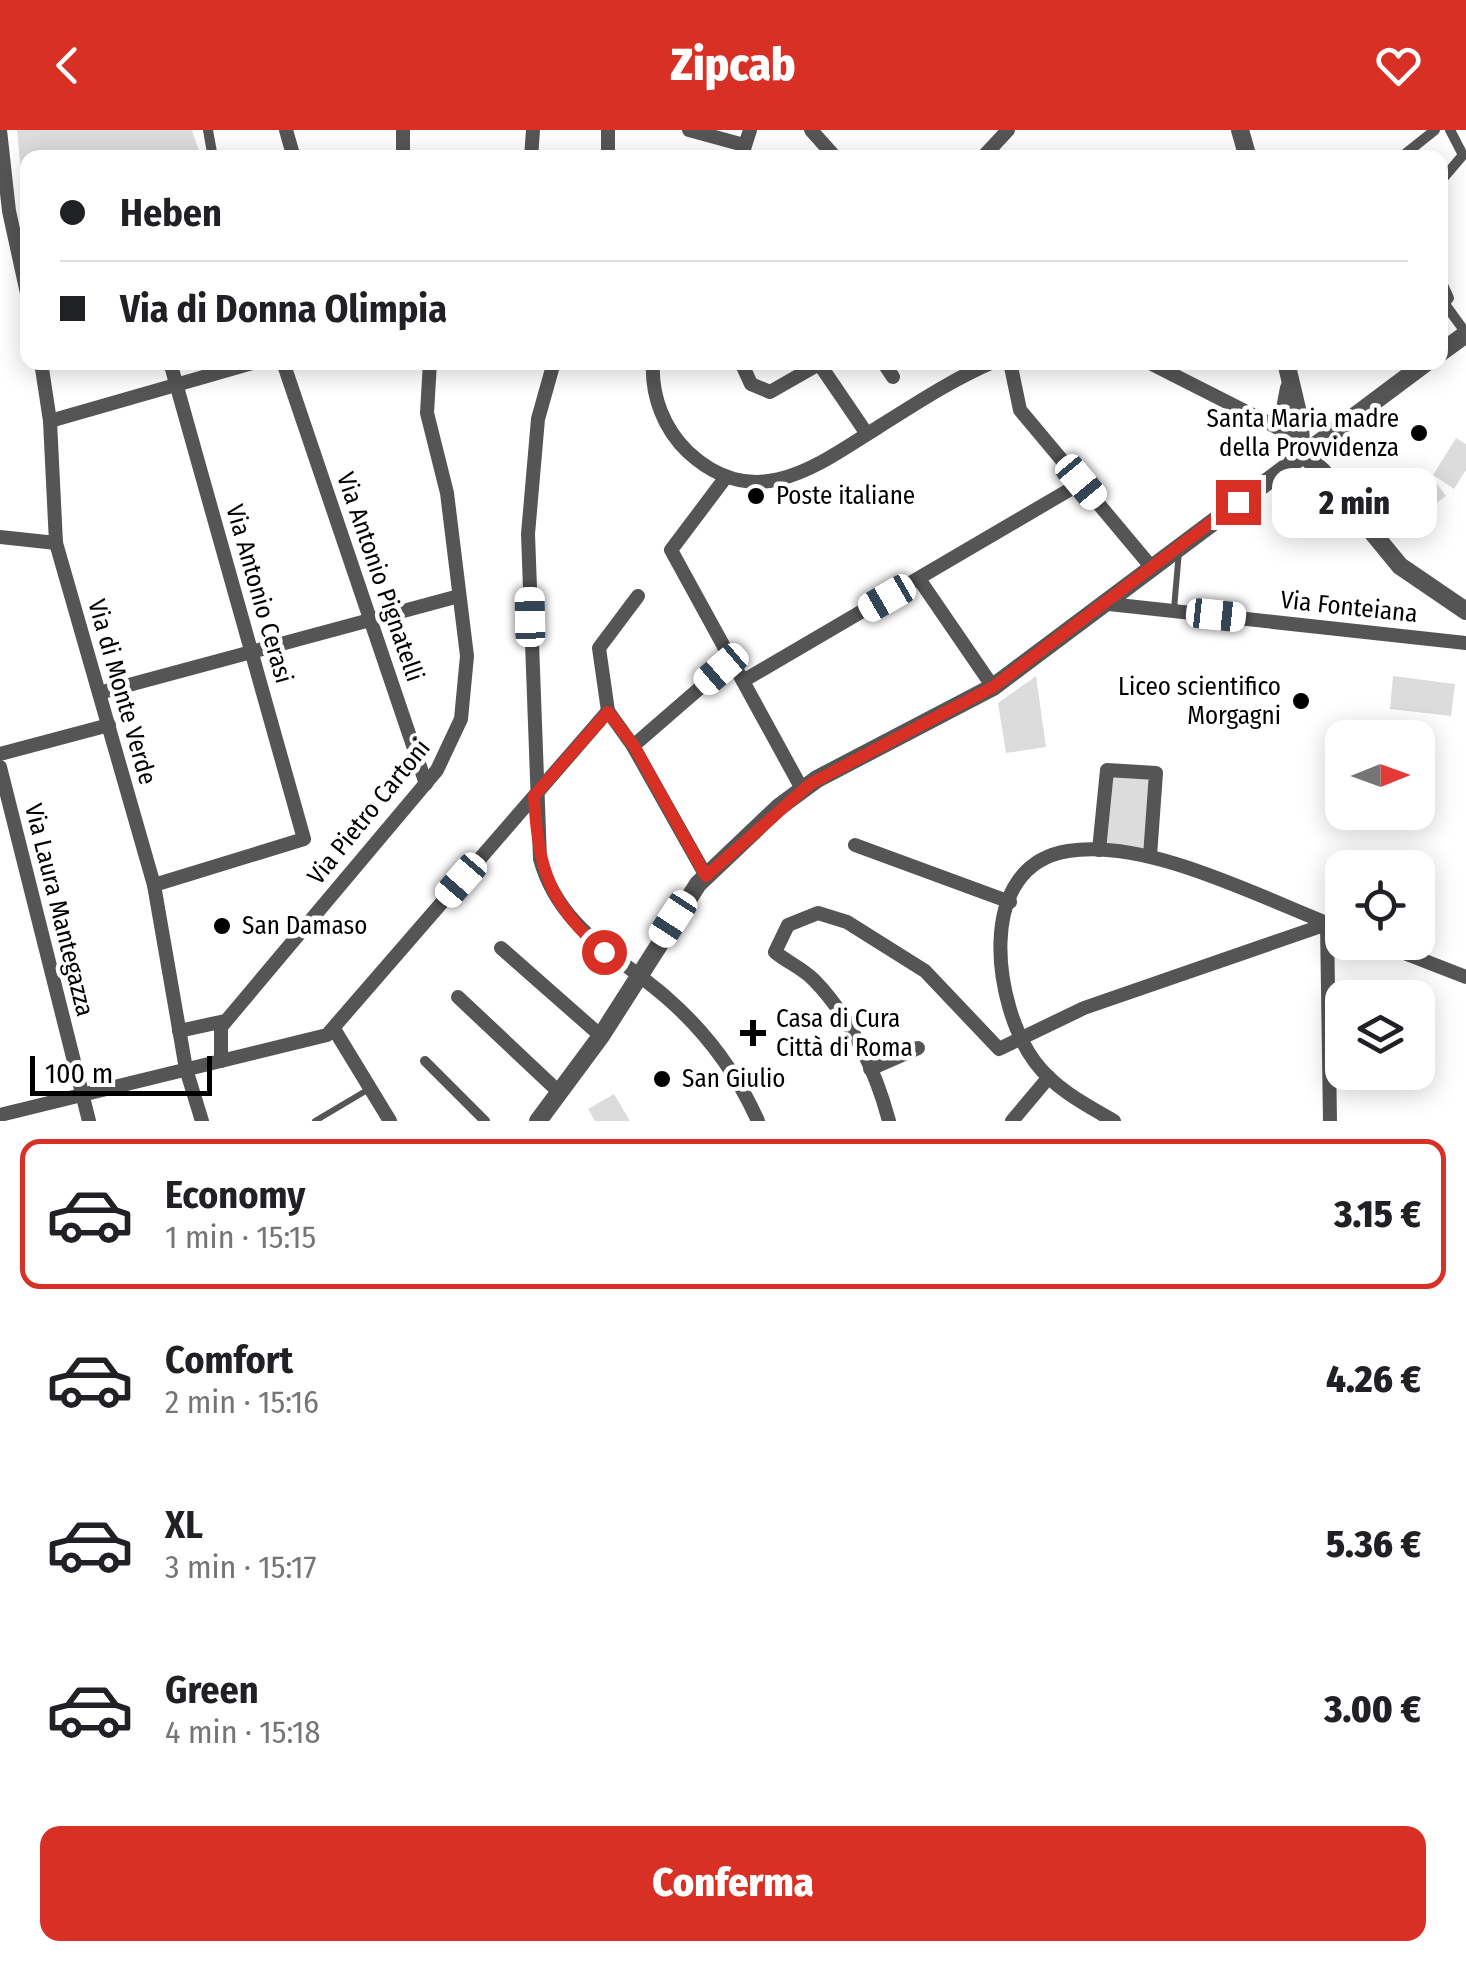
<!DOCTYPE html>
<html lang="it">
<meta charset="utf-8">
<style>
:root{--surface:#fff;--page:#f6f6f6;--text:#202124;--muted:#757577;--line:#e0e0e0;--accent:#d93025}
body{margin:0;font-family:"Fira Sans Condensed",sans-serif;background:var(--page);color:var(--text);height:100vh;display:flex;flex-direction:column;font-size:38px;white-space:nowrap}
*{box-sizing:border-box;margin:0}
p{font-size:32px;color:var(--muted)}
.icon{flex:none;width:55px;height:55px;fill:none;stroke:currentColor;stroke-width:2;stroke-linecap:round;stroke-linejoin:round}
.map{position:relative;height:991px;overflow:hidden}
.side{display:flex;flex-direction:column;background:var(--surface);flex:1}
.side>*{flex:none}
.banner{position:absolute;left:20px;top:20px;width:1428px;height:220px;border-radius:20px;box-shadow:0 5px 25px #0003;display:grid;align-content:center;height:220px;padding:0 40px;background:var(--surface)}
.needle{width:65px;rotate:89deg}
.buttons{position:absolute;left:1325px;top:590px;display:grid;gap:20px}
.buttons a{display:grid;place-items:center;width:110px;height:110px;border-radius:20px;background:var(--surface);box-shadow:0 5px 25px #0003;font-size:50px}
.scale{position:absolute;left:30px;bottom:25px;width:182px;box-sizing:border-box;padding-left:10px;border:5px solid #000;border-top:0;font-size:28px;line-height:35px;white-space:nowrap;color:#000;-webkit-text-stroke:8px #fff;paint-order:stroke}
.end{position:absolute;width:45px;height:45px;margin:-22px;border:12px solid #d93025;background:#fff;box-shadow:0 0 0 5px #fff}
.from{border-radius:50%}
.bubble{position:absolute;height:70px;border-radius:20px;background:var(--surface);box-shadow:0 5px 25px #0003;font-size:32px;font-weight:800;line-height:70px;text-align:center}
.car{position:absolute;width:30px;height:60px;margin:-30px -15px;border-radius:12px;box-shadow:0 0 8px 2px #0007;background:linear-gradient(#fff 24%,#345 0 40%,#fff 0 76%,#345 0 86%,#fff 0)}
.banner b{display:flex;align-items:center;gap:35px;height:95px;font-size:38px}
.banner b+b{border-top:2px solid var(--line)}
.banner i{width:25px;height:25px;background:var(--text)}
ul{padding:18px 0 0;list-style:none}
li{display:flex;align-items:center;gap:30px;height:150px;margin:0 20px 15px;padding:0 20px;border:5px solid transparent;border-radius:20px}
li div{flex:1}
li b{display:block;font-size:38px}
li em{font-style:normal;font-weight:800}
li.selected{border-color:var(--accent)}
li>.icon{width:90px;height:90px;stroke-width:1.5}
.action{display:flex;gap:20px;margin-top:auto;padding:20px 40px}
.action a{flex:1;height:115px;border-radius:20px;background:var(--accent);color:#fff;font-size:40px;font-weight:800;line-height:115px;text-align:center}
header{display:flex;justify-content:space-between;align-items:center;height:130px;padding:0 40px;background:var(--accent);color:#fff;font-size:45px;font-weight:800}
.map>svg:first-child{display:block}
</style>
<header><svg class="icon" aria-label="back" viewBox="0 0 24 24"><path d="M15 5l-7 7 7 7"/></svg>Zipcab<svg class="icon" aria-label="heart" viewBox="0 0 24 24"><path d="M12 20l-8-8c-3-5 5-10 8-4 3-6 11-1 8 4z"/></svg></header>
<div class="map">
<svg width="1466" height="991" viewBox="0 0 1466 991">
<rect width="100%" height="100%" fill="#fff"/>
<g fill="#dcdcdc">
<polygon points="17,0 192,0 201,27 28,28 27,45 21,42"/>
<polygon points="1456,308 1466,314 1466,340 1454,359 1433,345"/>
<polygon points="1432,347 1446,366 1395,403 1381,384"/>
<polygon points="1036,546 1046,617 1006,623 998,573"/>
<polygon points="1393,546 1455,554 1451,586 1390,579"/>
<polygon points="1107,640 1156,643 1150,726 1099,720"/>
<polygon points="614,964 630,991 595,991 588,979"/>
</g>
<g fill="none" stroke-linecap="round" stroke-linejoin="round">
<g stroke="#555" stroke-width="6">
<polyline points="1174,479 1179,421"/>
<polyline points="315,991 369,959"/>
</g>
<g stroke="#555" stroke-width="10">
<polyline points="208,0 213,28"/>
<polyline points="1400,28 1435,0"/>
<polyline points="1440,52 1463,25 1450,0"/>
<polyline points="1440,148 1449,168 1440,181"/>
<polyline points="1447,177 1466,203"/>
<polyline points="425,931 485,991"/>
</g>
<g stroke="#555" stroke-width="14">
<polyline points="0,0 9,81 28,168"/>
<polyline points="286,0 294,28"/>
<polyline points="403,0 403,28"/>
<polyline points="689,0 744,15"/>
<polyline points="811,0 836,28"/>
<polyline points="531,28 533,0"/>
<polyline points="608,28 608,0"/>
<polyline points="741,28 750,0"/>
<polyline points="982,28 1008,0"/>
<polyline points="41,232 50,291 56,413 154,755 186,939 202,991"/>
<polyline points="283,232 426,654"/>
<path d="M554,232L538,289L528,404L540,729C559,798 616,824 667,868C706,902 737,944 758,991"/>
<path d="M653,232C651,266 664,299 688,322C756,385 818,335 880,296C917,273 953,249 993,232"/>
<polyline points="741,232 751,254 770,262 819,234"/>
<polyline points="818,232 867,304"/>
<polyline points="883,232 893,247"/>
<polyline points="1010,232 1020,280 1153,439"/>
<polyline points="1148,232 1284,301"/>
<polyline points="50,291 256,232"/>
<polyline points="726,347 671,420 802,659"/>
<polyline points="0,407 56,413"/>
<polyline points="919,449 993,557"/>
<polyline points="638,466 599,518 608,581 633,616 706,746"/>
<polyline points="1109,474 1466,513"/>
<polyline points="743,551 1081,353"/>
<polyline points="99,563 459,466"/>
<polyline points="633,616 731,531"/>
<polyline points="0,624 109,595"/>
<polyline points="0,637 89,991"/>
<polyline points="855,715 1010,772"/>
<polyline points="1099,720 1107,640 1156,643 1150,726"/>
<polyline points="154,755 304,709 170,232"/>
<polyline points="1376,812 1466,847"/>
<polyline points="501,818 601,906"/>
<polyline points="458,867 560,963"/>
<polyline points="334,899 390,991"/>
<polyline points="179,901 225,891"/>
<polyline points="221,931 221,897 437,640 461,589 467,526 447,363 427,283 430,232"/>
<polyline points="870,939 918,918"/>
<polyline points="0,985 327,905 608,581"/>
<path d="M889,991C876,941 850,887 814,850C802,838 787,832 775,822L788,795L818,783L847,792L925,841L999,919L1084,878L1327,794L1330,991"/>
<polyline points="1012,991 1049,947"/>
<path d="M1114,991C1086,975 1055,959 1035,932C994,877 973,736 1068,721C1150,708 1265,770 1342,799"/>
</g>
<g stroke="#555" stroke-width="18">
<polyline points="1240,0 1248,28"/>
<polyline points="1440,223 1466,204"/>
<polyline points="1286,232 1299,287 1302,322"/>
<polyline points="1289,258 1283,289 1288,311 1322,341 1400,436 1466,481"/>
<polyline points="538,991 601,906 698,754 779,677 817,649 993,557 1427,232"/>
</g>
</g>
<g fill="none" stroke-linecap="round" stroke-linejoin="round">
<path stroke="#d93025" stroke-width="12" d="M604,822C548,774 538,736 534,666L608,582L634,616L706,746L810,654L993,557L1238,372"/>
</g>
<g fill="#000" stroke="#fff" stroke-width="4">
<circle cx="1419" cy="303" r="10"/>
<circle cx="756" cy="366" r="10"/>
<circle cx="1301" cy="571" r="10"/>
<circle cx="222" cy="796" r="10"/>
<path d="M748 888h10v10h10v10h-10v10h-10v-10h-10v-10h10z"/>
<circle cx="662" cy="949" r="10"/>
</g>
<g text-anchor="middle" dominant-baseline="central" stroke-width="9" stroke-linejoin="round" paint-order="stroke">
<g font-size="25" fill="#000" stroke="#fff" text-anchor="start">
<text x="1399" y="289" text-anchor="end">Santa Maria madre<tspan x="1399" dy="29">della Provvidenza</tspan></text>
<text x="776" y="366">Poste italiane</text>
<text x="1281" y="557" text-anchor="end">Liceo scientifico<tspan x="1281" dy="29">Morgagni</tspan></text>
<text x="242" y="796">San Damaso</text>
<text x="776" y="889">Casa di Cura<tspan x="776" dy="29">Città di Roma</tspan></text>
<text x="682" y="949">San Giulio</text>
</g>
<g font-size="25" fill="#000" stroke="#fff">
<text transform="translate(380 447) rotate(71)">Via Antonio Pignatelli</text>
<text transform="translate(259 464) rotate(74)">Via Antonio Cerasi</text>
<text transform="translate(1349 477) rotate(6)">Via Fonteiana</text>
<text transform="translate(122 562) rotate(74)">Via di Monte Verde</text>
<text transform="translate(369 682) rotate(-51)">Via Pietro Cartoni</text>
<text transform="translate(59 780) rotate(76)">Via Laura Mantegazza</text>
</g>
</g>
</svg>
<div class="buttons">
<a><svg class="needle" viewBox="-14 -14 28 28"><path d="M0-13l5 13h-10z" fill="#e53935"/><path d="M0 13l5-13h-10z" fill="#757577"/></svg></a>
<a><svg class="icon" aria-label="locate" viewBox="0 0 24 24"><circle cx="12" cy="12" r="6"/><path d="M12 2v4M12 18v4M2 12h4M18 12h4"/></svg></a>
<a><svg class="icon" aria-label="layers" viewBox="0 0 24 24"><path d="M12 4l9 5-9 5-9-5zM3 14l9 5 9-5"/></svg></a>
</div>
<div class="scale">100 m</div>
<i class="end from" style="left:604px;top:822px"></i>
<i class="end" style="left:1238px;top:372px"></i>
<div class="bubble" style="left:1272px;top:338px;width:165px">2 min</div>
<i class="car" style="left:1081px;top:352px;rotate:140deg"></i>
<i class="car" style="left:887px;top:468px;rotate:240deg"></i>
<i class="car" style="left:1216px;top:485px;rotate:96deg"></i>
<i class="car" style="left:530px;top:487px;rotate:359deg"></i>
<i class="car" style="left:721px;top:539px;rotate:229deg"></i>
<i class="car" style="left:461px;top:750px;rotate:221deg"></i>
<i class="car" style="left:673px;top:789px;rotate:213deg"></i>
<div class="banner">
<b><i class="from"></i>Heben</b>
<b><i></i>Via di Donna Olimpia</b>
</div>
</div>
<section class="side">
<ul>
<li class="selected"><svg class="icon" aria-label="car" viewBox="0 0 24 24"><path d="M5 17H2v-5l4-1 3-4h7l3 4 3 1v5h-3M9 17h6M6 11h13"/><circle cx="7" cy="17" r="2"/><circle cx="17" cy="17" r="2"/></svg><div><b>Economy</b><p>1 min · 15:15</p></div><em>3.15 €</em></li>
<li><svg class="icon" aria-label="car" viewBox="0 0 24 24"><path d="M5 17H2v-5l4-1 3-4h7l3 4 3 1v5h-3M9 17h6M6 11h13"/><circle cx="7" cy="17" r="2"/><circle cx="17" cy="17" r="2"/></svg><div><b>Comfort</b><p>2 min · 15:16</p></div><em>4.26 €</em></li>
<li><svg class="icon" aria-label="car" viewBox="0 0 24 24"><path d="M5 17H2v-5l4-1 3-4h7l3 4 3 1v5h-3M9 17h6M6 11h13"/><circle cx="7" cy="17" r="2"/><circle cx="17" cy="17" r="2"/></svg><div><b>XL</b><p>3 min · 15:17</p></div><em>5.36 €</em></li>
<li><svg class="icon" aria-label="car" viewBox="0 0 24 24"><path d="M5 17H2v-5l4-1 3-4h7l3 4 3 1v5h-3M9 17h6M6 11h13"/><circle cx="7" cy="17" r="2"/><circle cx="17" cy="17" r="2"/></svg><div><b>Green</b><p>4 min · 15:18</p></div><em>3.00 €</em></li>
</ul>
<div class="action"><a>Conferma</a></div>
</section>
